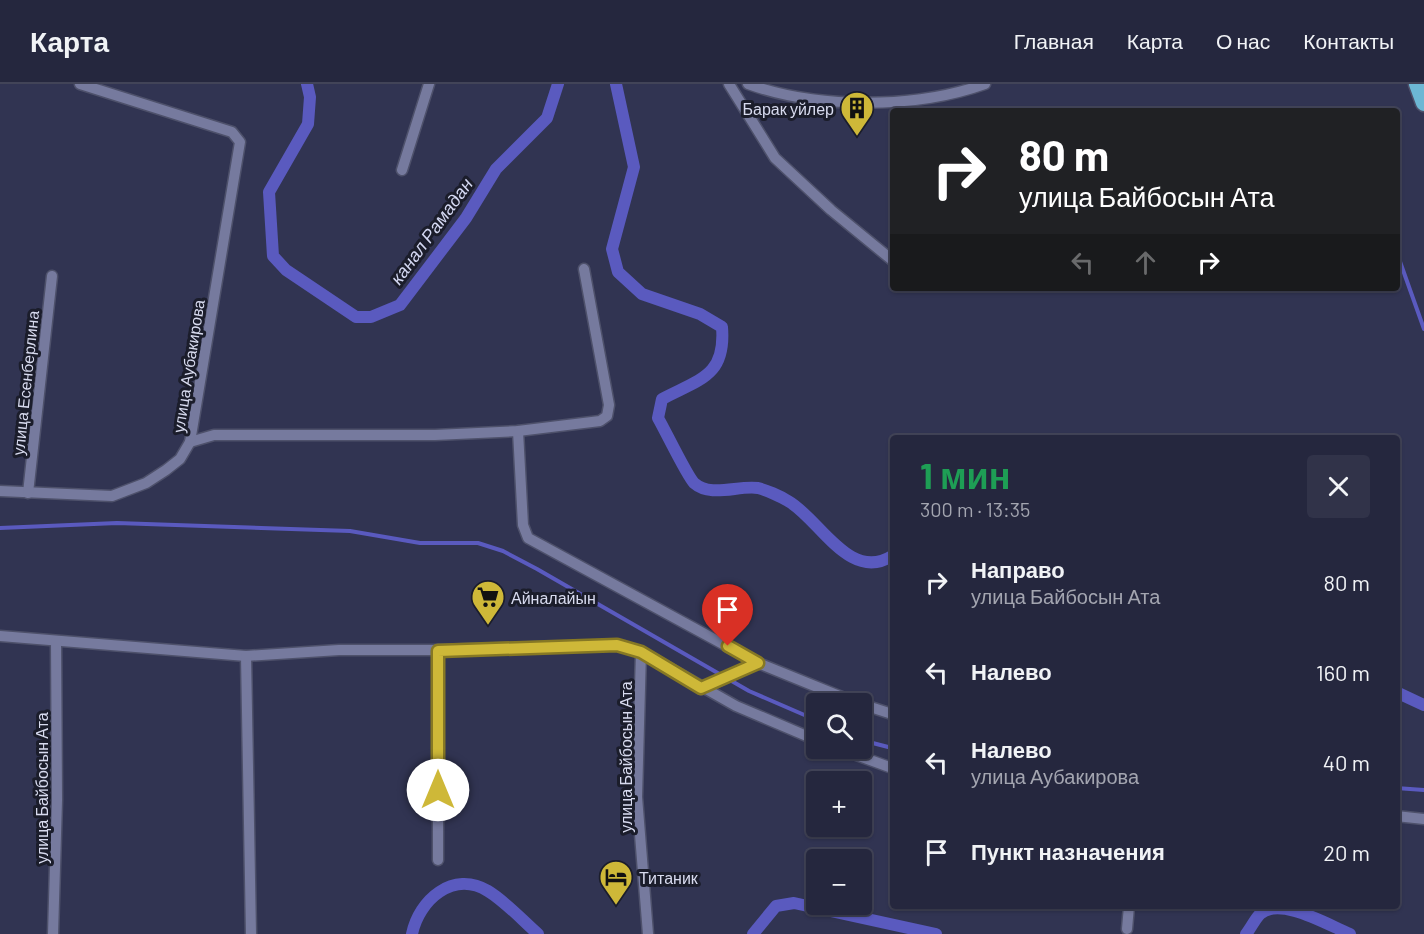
<!DOCTYPE html>
<html lang="ru">
<head>
<meta charset="utf-8">
<style>
	:root { --surface:#25273e; --page:#313349; --text:#f1f3f6; --muted:#a3a5b0; --line:#424458 }
	body { margin:0; font-family:Barlow,sans-serif; background:var(--page); color:var(--text); height:100vh; display:flex; flex-direction:column; font-size:22px; white-space:nowrap }
	* { box-sizing:border-box; margin:0 }
	p { font-size:20px; color:var(--muted) }
	.icon { flex:none; width:33px; height:33px; fill:none; stroke:currentColor; stroke-width:2; stroke-linecap:round; stroke-linejoin:round }
	.map { position:relative; flex:1; overflow:hidden }
	.details { position:absolute; left:890px; top:351px; width:510px; height:474px; display:flex; flex-direction:column; background:var(--surface); border-radius:6px; box-shadow:0 2px 4px #0004,0 0 0 2px var(--line) }
	.details>* { flex:none }
	.top-card { position:absolute; left:890px; top:24px; width:510px; height:183px; border-radius:6px; box-shadow:0 2px 4px #0004,0 0 0 2px var(--line); background:#202124; color:#fff; overflow:hidden }
	.tools { position:absolute; left:806px; top:609px; display:grid; gap:12px }
	.tools a { display:grid; place-items:center; width:66px; height:66px; border-radius:6px; background:var(--surface); box-shadow:0 2px 4px #0004,0 0 0 2px var(--line); font-size:30px }
	.pin { position:absolute; display:grid; place-items:center; width:51px; height:51px; color:#fff; margin:-62px -26px; border-radius:50% 50% 50% 0; rotate:-45deg; box-shadow:0 0 6px #0007 }
	.pin .icon { rotate:45deg }
	.me { position:absolute; width:66px; margin:-33px; rotate:0deg; stroke-linejoin:round; filter:drop-shadow(0 0 4px #0008) }
	.turn { display:flex; align-items:center; gap:21px; height:126px; padding:0 30px; font-size:27px }
	.turn .icon { width:78px; height:78px; stroke-width:2.5 }
	.turn b { display:block; font-size:42px; line-height:51px }
	.lanes { display:flex; align-items:center; height:57px; padding:0 30px; background:#0003; justify-content:center; gap:30px; direction:ltr }
	.lanes .off { opacity:.35 }
	.round { display:grid; place-items:center; flex:none; width:63px; height:63px; border-radius:6px; background:var(--page) }
	.headline { display:flex; align-items:center; justify-content:space-between; height:102px; padding:0 30px }
	h1 { font-size:36px; font-weight:700; line-height:45px; color:#1e9e55 }
	ul { padding:0; list-style:none }
	li { display:flex; align-items:center; gap:18px; height:90px; padding:0 30px }
	li div { flex:1 }
	li b { display:block; font-size:22px }
	li em { font-style:normal }
	header { display:flex; align-items:center; gap:36px; box-sizing:border-box; height:84px; padding:0 30px; background:var(--surface); border-bottom:2px solid var(--line) }
	header strong { font-size:28px }
	nav { display:flex; gap:33px; margin-inline-start:auto; font-size:21px }
	.map>svg:first-child { display:block }
	.lines { fill:none; stroke-linecap:round; stroke-linejoin:round }
	.stream { stroke:#5a5abf; stroke-width:4 }
	.canal { stroke:#5a5abf; stroke-width:12 }
	.minor-casing { stroke:#4e516b; stroke-width:13 }
	.trunk-casing { stroke:#4e516b; stroke-width:19 }
	.minor { stroke:#767a9e; stroke-width:10 }
	.trunk { stroke:#6cb7d4; stroke-width:16 }
	.route-casing { stroke:#867824; stroke-width:15 }
	.route { stroke:#ceb838; stroke-width:10 }
	.labels { text-anchor:middle; dominant-baseline:central; stroke-width:6; stroke-linejoin:round; paint-order:stroke }
	.poi-label { font-size:16px; fill:#d8dbef; stroke:#1b1d2b; text-anchor:start }
	.street-label { font-size:16px; fill:#d8dbef; stroke:#1b1d2b }
	.water-label { font-size:18px; font-style:italic; fill:#d4d8f2; stroke:#1b1d2b }
</style>
</head>
<body>
<header>
<strong>Карта</strong>
<nav><a>Главная</a><a>Карта</a><a>О нас</a><a>Контакты</a></nav>
</header>
<div class="map">
<svg width="1424" height="850" viewBox="0 0 1424 850">
	<rect width="100%" height="100%" fill="#313452"/>
	<g class="lines">
		<g class="stream">
			<path d="M 1398,172 L 1424,245"/>
			<path d="M 0,444 L 117,439 L 350,447 L 420,459 L 478,459 L 503,467 L 537,485 L 749,607 L 816,636"/>
			<path d="M 861,656 L 892,664"/>
			<path d="M 1396,704 L 1424,706"/>
		</g>
		<g class="canal">
			<path d="M 307,0 L 310,13 L 308,40 L 269,108 L 273,172 L 286,186 L 356,233 L 371,233 L 400,221 L 466,134 L 496,85 L 547,34 L 558,0"/>
			<path d="M 616,0 L 634,83 L 612,165 L 618,188 L 642,210 L 700,230 L 722,243 C 726,292 700,295 662,315 L 658,334 C 665,346 687,392 694,399 C 711,414 738,401 758,404 C 766,406 780,412 788,417 C 819,434 849,499 892,472"/>
			<path d="M 1396,608 L 1424,621"/>
			<path d="M 412,850 C 419,816 453,786 488,807 C 506,818 522,836 538,850"/>
			<path d="M 753,850 L 776,822 L 794,819 L 936,850"/>
			<path d="M 1246,850 C 1251,844 1255,835 1260,830 C 1280,812 1328,841 1350,850"/>
		</g>
		<g class="minor-casing">
			<g id="minor">
				<path d="M 729,0 L 775,74 L 831,126 L 892,176"/>
				<path d="M 748,0 C 817,25 915,25 985,0"/>
				<path d="M 402,86 L 429,0"/>
				<path d="M 518,347 L 523,441 L 528,454 L 758,579 L 859,620"/>
				<path d="M 190,358 L 214,351 L 435,351 L 518,347 L 600,337 L 607,332 L 609,321 L 584,185"/>
				<path d="M 0,407 L 112,412 L 146,399 L 166,386 L 180,375 L 190,358 L 240,58 L 232,48 L 80,0"/>
				<path d="M 28,409 L 52,192"/>
				<path d="M 0,552 L 246,572 L 339,566 L 438,566 L 617,561 L 641,568 L 736,622 L 816,656"/>
				<path d="M 641,568 L 637,713 L 648,850"/>
				<path d="M 246,572 L 251,850"/>
				<path d="M 701,605 L 758,579"/>
				<path d="M 861,620 L 892,630"/>
				<path d="M 837,664 L 892,684"/>
				<path d="M 1396,732 L 1424,735"/>
				<path d="M 438,776 L 438,566"/>
				<path d="M 1127,845 L 1129,822"/>
				<path d="M 53,850 L 57,716 L 56,557"/>
			</g>
		</g>
		<g class="trunk-casing">
			<path id="trunk" d="M 1417,0 L 1424,19"/>
		</g>
		<use href="#minor" class="minor"/>
		<use href="#trunk" class="trunk"/>
	</g>
	<g class="lines">
		<g class="route-casing">
			<path id="route" d="M 438,706 L 438,567 L 617,561 L 641,568 L 701,604 L 758,579 L 728,562"/>
		</g>
		<use href="#route" class="route"/>
	</g>
	<defs>
		<g id="building-pin" transform="scale(1.725)"><path d="M0 17L-7.5 6A9.5 9.5 0 1 1 7.5 6Z" fill="#ceb838" stroke="#1b1d2b"/><path d="M-4-6H4V6H1V3H-1V6H-4ZM-2.5-4.3h1.7v1.8h-1.7ZM.8-4.3h1.7v1.8H.8ZM-2.5-1h1.7V.8h-1.7ZM.8-1h1.7V.8H.8Z" fill="#111"/></g>
		<g id="supermarket-pin" transform="scale(1.725)"><path d="M0 17L-7.5 6A9.5 9.5 0 1 1 7.5 6Z" fill="#ceb838" stroke="#1b1d2b"/><path d="M-6-5.5h2.5l.6 2H6L4.5 2H-2.5L-4.4-4H-6ZM-1.5 3.2a1.3 1.3 0 1 0 .1 0ZM3 3.2a1.3 1.3 0 1 0 .1 0Z" fill="#111"/></g>
		<g id="hotel-pin" transform="scale(1.725)"><path d="M0 17L-7.5 6A9.5 9.5 0 1 1 7.5 6Z" fill="#ceb838" stroke="#1b1d2b"/><path d="M-6-4.5h1.5V1H6V5H4.5V3h-9V5H-6ZM-4 0a1.8 1.8 0 1 1 3.6 0ZM.5 0V-2.5h3Q6-2.5 6 0Z" fill="#111"/></g>
	</defs>
	<g fill-rule="evenodd">
		<use href="#building-pin" x="857" y="24"/>
		<use href="#supermarket-pin" x="488" y="513"/>
		<use href="#hotel-pin" x="616" y="793"/>
	</g>
	<g class="labels">
		<g class="poi-label">
			<text x="834" y="24" text-anchor="end">Барак уйлер</text>
			<text x="511" y="513">Айналайын</text>
			<text x="639" y="793">Титаник</text>
		</g>
		<g class="street-label">
			<text transform="translate(188 282) rotate(-81)">улица Аубакирова</text>
			<text transform="translate(25 299) rotate(-84)">улица Есенберлина</text>
			<text transform="translate(625 673) rotate(-90)">улица Байбосын Ата</text>
			<text transform="translate(41 704) rotate(-90)">улица Байбосын Ата</text>
		</g>
		<g class="water-label">
			<text transform="translate(431 147) rotate(-54)">канал Рамадан</text>
		</g>
	</g>
</svg>
<div class="tools">
<a><svg class="icon" aria-label="search" viewBox="0 0 24 24"><circle cx="10" cy="10" r="6"/><path d="M15 15l6 6"/></svg></a>
<a>+</a>
<a>−</a>
</div>
<div class="pin" style="left:728px;top:562px;background:#d93025"><svg class="icon" aria-label="arrive" viewBox="0 0 24 24"><path d="M6 21V4h12l-3 4 3 4H6"/></svg></div>
<svg class="me" style="left:438px;top:706px" viewBox="-20 -20 40 40"><circle r="19" fill="#fff"/><path d="M0-13L10 11 0 6-10 11z" fill="#ceb838"/></svg>
<div class="top-card">
<div class="turn"><svg class="icon" aria-label="right" viewBox="0 0 24 24"><path d="M7 20v-9h11M14 6l5 5-5 5"/></svg><div><b>80 m</b>улица Байбосын Ата</div></div>
<div class="lanes"><svg class="icon off" aria-label="left" viewBox="0 0 24 24"><path d="M17 20v-9H6M10 6l-5 5 5 5"/></svg><svg class="icon off" aria-label="ahead" viewBox="0 0 24 24"><path d="M12 20V5M6 11l6-6 6 6"/></svg><svg class="icon" aria-label="right" viewBox="0 0 24 24"><path d="M7 20v-9h11M14 6l5 5-5 5"/></svg></div>
</div>
<section class="details">
<div class="headline"><div><h1>1 мин</h1><p>300 m · 13:35</p></div><a class="round"><svg class="icon" aria-label="close" viewBox="0 0 24 24"><path d="M6 6l12 12M18 6L6 18"/></svg></a></div>
<ul>
<li><svg class="icon" aria-label="right" viewBox="0 0 24 24"><path d="M7 20v-9h11M14 6l5 5-5 5"/></svg><div><b>Направо</b><p>улица Байбосын Ата</p></div><em>80 m</em></li>
<li><svg class="icon" aria-label="left" viewBox="0 0 24 24"><path d="M17 20v-9H6M10 6l-5 5 5 5"/></svg><div><b>Налево</b></div><em>160 m</em></li>
<li><svg class="icon" aria-label="left" viewBox="0 0 24 24"><path d="M17 20v-9H6M10 6l-5 5 5 5"/></svg><div><b>Налево</b><p>улица Аубакирова</p></div><em>40 m</em></li>
<li><svg class="icon" aria-label="arrive" viewBox="0 0 24 24"><path d="M6 21V4h12l-3 4 3 4H6"/></svg><div><b>Пункт назначения</b></div><em>20 m</em></li>
</ul>
</section>
</div>
</body>
</html>
